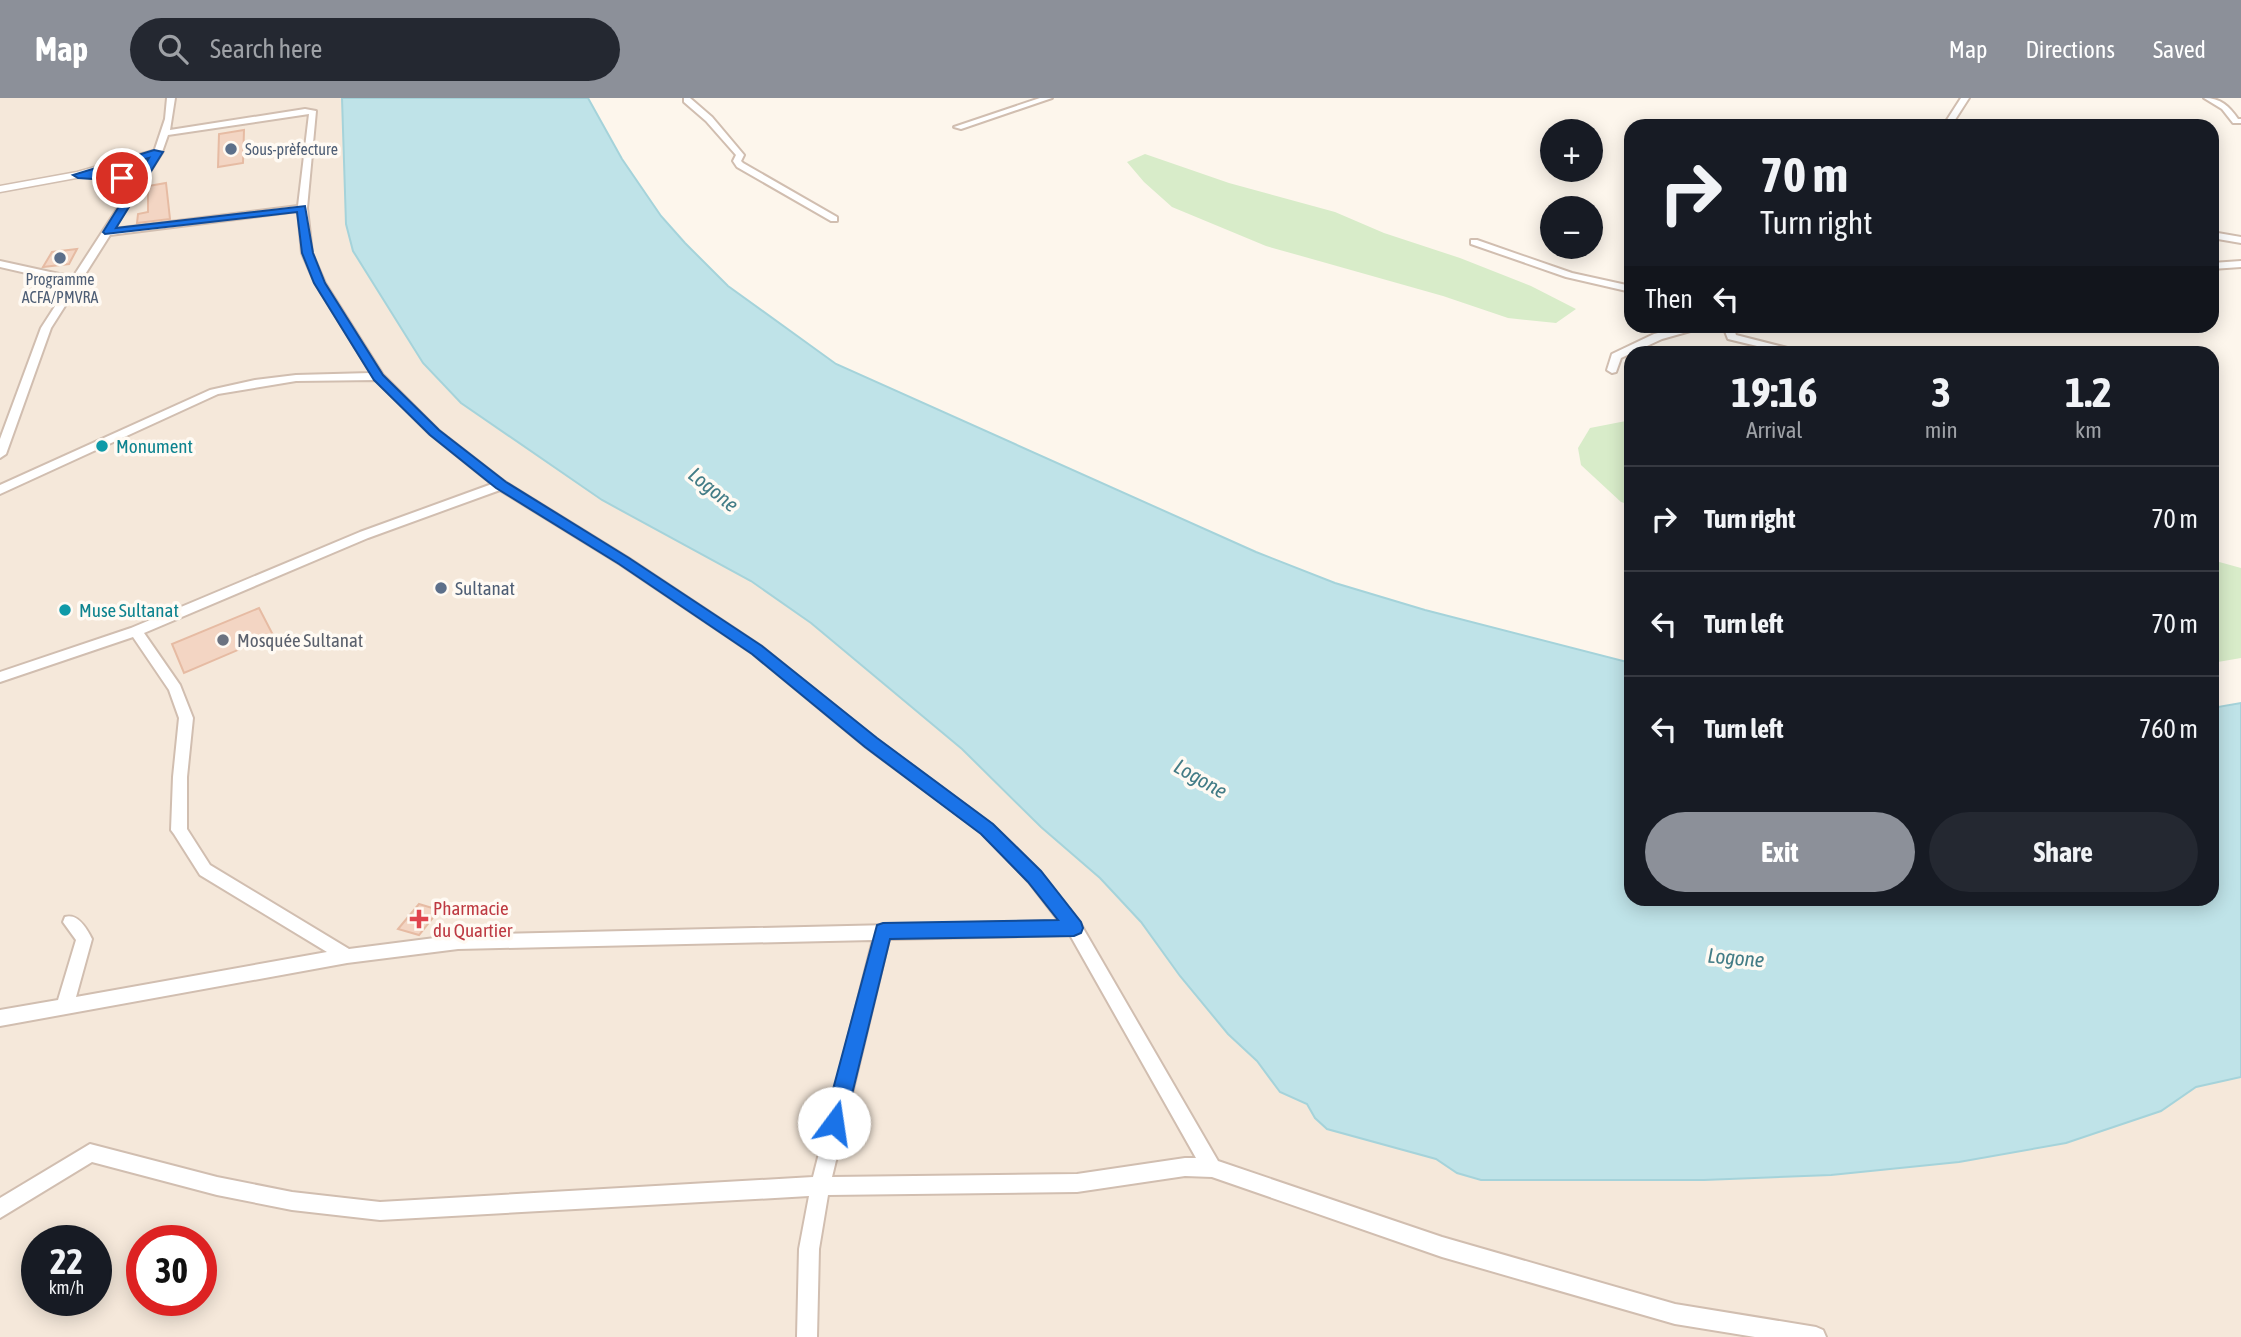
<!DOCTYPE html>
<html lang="en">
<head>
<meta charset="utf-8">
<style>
	:root { --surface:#171b24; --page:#242831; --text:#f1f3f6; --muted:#9ea1a6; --line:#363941; --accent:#8c9099 }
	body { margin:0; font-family:"Asap Condensed",sans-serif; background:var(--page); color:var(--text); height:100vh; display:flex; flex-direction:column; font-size:26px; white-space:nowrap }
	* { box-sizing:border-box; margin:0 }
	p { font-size:23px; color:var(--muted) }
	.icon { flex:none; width:38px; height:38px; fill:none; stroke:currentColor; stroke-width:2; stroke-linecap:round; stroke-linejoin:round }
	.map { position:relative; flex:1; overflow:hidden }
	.sheet { position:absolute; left:1624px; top:248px; width:595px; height:560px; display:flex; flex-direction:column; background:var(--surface); border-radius:21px; box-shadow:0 4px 18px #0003 }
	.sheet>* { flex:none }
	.banner { position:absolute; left:1624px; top:21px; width:595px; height:214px; border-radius:21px; box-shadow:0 4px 18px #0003; background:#171b24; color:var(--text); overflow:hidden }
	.buttons { position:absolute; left:1540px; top:21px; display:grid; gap:14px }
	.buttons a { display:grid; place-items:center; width:63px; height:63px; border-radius:50%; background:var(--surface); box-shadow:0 4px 18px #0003; font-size:35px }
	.speed { position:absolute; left:21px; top:1127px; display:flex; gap:14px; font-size:35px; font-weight:700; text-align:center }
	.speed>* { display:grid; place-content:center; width:91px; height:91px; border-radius:50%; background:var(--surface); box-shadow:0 4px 18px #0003; line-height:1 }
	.speed small { font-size:18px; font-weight:400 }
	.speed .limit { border:10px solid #d22; background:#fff; color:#111 }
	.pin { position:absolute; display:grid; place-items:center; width:60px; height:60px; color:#fff; margin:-30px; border:4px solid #fff; border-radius:50%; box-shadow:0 2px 7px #0007 }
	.me { position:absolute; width:77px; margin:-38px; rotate:14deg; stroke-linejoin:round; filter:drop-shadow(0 0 5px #0008) }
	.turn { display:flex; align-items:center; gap:24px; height:147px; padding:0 21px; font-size:32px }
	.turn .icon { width:91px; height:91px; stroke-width:2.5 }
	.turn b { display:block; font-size:49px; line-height:60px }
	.then { display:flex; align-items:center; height:66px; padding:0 21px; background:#0003; gap:14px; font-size:26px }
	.eta { display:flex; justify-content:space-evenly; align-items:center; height:119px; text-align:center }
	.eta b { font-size:42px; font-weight:700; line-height:49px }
	.action { display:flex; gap:14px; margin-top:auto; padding:14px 21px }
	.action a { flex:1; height:80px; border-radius:42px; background:var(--accent); color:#fff; font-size:28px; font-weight:700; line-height:80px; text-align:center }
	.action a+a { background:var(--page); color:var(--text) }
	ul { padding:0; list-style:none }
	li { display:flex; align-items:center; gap:21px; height:105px; padding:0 21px; border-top:2px solid var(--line) }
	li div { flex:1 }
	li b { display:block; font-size:26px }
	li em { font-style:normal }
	header { display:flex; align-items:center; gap:42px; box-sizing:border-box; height:98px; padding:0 35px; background:var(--accent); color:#fff }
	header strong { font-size:33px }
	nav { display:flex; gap:38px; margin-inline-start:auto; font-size:24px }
	.search { width:490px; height:63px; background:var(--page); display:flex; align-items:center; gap:18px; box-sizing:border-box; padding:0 24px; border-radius:38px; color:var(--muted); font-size:26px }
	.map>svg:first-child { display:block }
	.residential { fill:#f5e8da; fill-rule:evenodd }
	.green { fill:#d8ecc9 }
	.water { fill:#bfe3e8; stroke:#a5d3da; stroke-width:2 }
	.building { fill:#f3d5c3; stroke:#e6bba3; stroke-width:2 }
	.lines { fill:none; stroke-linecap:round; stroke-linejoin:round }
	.minor-casing { stroke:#d1beb0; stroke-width:4 }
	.tertiary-casing { stroke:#d1beb0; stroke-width:3 }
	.minor { fill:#fff; fill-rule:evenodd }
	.tertiary { fill:#fff; fill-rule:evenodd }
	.route { fill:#1a73e8; stroke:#114b97; stroke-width:2 }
	.service-dot { fill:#5c6f8a; stroke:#fffaf3; stroke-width:2.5 }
	.culture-dot { fill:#0f9aa8; stroke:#fffaf3; stroke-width:2.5 }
	.worship-dot { fill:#6b7280; stroke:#fffaf3; stroke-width:2.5 }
	.health-dot { fill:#e0444e; stroke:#fffaf3; stroke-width:2.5 }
	.labels { text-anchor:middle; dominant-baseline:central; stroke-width:7; stroke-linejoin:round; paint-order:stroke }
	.far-service-label { font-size:16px; fill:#4e5e75; stroke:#fffaf3; text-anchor:start }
	.culture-label { font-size:19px; fill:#0d838f; stroke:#fffaf3; text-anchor:start }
	.service-label { font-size:19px; fill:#4e5e75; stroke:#fffaf3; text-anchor:start }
	.worship-label { font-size:19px; fill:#5b616d; stroke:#fffaf3; text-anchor:start }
	.health-label { font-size:19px; fill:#be3a42; stroke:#fffaf3; text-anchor:start }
	.water-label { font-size:21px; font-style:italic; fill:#437c86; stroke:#fffaf3 }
</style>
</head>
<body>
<header>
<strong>Map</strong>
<div class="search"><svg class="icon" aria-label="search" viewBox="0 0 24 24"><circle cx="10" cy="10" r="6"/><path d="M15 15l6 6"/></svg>Search here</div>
<nav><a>Map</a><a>Directions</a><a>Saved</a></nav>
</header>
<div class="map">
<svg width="2241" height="1239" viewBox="0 0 2241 1239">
	<rect width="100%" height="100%" fill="#fdf6ec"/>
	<path class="residential" d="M 0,0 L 342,0 L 346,126 L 373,184 L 423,265 L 441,285 L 461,305 L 602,402 L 751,483 L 811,525 L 962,651 L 1041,729 L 1100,780 L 1141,824 L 1180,878 L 1228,936 L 1257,963 L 1280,994 L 1307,1006 L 1315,1020 L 1327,1031 L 1436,1061 L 1457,1075 L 1704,1082 L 1831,1077 L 1959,1064 L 2161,1013 L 2196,989 L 2241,979 L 2241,1239 L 0,1239 ZM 37,1143 L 96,1143 L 96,1202 L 37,1202 ZM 142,1143 L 201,1143 L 201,1202 L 142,1202 Z"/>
	<g class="green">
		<path d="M 1145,56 L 1229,85 L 1335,114 L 1384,135 L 1460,160 L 1531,188 L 1576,211 L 1556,225 L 1508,220 L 1443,198 L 1266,148 L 1172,109 L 1144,84 L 1127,64 Z"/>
		<path d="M 1631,322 L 1631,407 L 1621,404 L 1581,367 L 1578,350 L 1590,330 Z"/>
		<path d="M 2212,462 L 2241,470 L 2241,560 L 2212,565 Z"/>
	</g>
	<path class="water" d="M 342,0 L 588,0 L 622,61 L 661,118 L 685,145 L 728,188 L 836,266 L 1256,454 L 1335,485 L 1425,512 L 1631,565 L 1631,802 L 2212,802 L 2212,610 L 2241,605 L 2241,979 L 2196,989 L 2161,1013 L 2066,1045 L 1959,1064 L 1831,1077 L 1704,1082 L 1481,1082 L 1457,1075 L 1436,1061 L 1327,1031 L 1315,1020 L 1307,1006 L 1280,994 L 1257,963 L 1228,936 L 1180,878 L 1141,824 L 1100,780 L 1041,729 L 962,651 L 811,525 L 751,483 L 602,402 L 461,305 L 423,265 L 353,153 L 346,126 Z"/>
	<g class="building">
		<path d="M 244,32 L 243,65 L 218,69 L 219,36 Z"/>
		<path d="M 166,85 L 170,121 L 137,125 L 138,116 L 148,114 L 148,88 Z"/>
		<path d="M 77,151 L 69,166 L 43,169 L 52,154 Z"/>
		<path d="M 259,510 L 273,537 L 184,575 L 172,546 Z"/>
		<path d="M 419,806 L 439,812 L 419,837 L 398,831 Z"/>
	</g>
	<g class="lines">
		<g class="minor-casing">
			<g id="minor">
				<path d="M 167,0 L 175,0 L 170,32 L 305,11 L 316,13 L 307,110 L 312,155 L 325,185 L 383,277 L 438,332 L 505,384 L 628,460 L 762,549 L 876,641 L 992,727 L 1039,774 L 1080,825 L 1218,1063 L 1442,1139 L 1675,1206 L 1816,1229 L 1823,1232 L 1826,1239 L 1755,1239 L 1675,1226 L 1442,1159 L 1212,1079 L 1185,1078 L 1077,1094 L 828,1097 L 819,1151 L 817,1239 L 797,1239 L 799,1151 L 809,1098 L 380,1122 L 292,1112 L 217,1097 L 92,1064 L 0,1120 L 0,1100 L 90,1046 L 217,1079 L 292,1094 L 380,1104 L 813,1079 L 873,842 L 458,851 L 347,865 L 0,928 L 0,912 L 58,902 L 76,842 L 63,824 L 65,819 C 78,815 87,831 92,841 L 76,899 L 327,854 L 200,777 L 174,736 L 171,732 L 173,679 L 179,620 L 169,592 L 133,539 L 0,584 L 0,574 L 131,530 L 360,434 L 492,386 L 430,336 L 376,282 L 296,283 L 218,296 L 0,396 L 0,387 L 210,292 L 255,282 L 296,277 L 371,275 L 315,185 L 302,155 L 298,113 L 110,137 L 51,230 L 6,356 L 0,360 L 0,341 L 41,230 L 70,185 L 0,169 L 0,163 L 73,179 L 134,85 L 138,82 L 142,85 L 114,131 L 298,108 L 309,16 L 168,37 L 162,54 L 158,57 L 154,54 L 165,21 ZM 500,392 L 620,466 L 752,555 L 866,649 L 982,735 L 1029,784 L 1059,823 L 458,837 L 349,851 L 210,767 L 187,731 L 187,679 L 193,620 L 180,587 L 144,535 L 368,440 ZM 1070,837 L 1196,1060 L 1185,1060 L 1077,1076 L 832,1079 L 889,841 Z"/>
				<path d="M 684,0 L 690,0 L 712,19 L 744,57 L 741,63 L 743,65 L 837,119 L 837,123 L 831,123 L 737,69 L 733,63 L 736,57 L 706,23 L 684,4 Z"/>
				<path d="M 1040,0 L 1052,0 L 961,31 L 954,29 Z"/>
				<path d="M 1961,0 L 1969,0 L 1951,28 L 1943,28 Z"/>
				<path d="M 2204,0 C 2221,0 2229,8 2238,21 L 2241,21 L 2241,25 L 2233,25 L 2222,11 Z"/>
				<path d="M 2212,134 L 2241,139 L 2241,145 L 2212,140 Z"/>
				<path d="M 1471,142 L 1477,142 L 1572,175 L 1631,188 L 1631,194 L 1566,179 L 1471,146 Z"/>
				<path d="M 2241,163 L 2241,169 L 2212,171 L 2212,165 Z"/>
				<path d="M 1686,228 L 1708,228 L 1662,241 L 1621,260 L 1616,274 L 1612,275 L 1607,272 L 1612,256 L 1654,236 Z"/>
				<path d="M 1723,228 L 1733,228 L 1736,237 L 1811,256 L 1790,256 L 1728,241 Z"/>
			</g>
		</g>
		<g class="tertiary-casing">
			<path id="tertiary" d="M 158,51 L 163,54 L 142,87 L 87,78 L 0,94 L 0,88 L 77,74 ZM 149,60 L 135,81 L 100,74 Z"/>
		</g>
		<use href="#minor" class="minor"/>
		<use href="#tertiary" class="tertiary"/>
	</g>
	<path class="route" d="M 154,52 L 163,54 L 116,130 L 305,108 L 313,155 L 325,185 L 383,277 L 439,332 L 506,384 L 629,460 L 762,548 L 877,640 L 993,726 L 1041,773 L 1081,824 L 1083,830 L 1081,835 L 1074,838 L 890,841 L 845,1025 L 842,1032 L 834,1035 L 827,1032 L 824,1025 L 877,827 L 883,825 L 1058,822 L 1028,784 L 981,736 L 865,649 L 752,556 L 619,466 L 496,390 L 430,337 L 374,282 L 314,185 L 302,155 L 297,114 L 105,136 L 103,134 L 149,60 L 96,75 L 126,78 L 126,82 L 122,83 L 78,80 L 73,77 Z"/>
	<g class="service-dot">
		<circle cx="231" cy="51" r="7"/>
		<circle cx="60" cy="160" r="7"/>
		<circle cx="441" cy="490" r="7"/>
	</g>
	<g class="culture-dot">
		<circle cx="102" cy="348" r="7"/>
		<circle cx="65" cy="512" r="7"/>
	</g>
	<circle class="worship-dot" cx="223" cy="542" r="7"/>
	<path class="health-dot" d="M415.5 810.5h7v7h7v7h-7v7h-7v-7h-7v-7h7z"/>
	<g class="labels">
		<g class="far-service-label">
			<text x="245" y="51">Sous-prèfecture</text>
			<text x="60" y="181" text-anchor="middle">Programme<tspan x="60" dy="18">ACFA/PMVRA</tspan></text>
		</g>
		<g class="culture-label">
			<text x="116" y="348">Monument</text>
			<text x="79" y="512">Muse Sultanat</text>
		</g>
		<g class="service-label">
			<text x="455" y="490">Sultanat</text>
		</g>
		<g class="worship-label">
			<text x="237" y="542">Mosquée Sultanat</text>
		</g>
		<g class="health-label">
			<text x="433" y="810">Pharmacie<tspan x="433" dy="22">du Quartier</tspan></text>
		</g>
		<g class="water-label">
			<text transform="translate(714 391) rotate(39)">Logone</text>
			<text transform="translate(1201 680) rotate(30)">Logone</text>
			<text transform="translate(1736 859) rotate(5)">Logone</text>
		</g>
	</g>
</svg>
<div class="buttons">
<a>+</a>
<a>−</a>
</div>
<div class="speed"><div>22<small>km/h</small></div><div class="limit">30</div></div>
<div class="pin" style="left:122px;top:80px;background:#d93025"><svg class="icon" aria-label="arrive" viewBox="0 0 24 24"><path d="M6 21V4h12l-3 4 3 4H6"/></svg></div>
<svg class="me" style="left:834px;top:1025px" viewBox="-20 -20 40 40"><circle r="19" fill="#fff"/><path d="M0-13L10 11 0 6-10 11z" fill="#1a73e8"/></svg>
<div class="banner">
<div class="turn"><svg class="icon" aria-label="right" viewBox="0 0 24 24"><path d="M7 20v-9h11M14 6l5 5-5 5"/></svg><div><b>70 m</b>Turn right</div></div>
<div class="then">Then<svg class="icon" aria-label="left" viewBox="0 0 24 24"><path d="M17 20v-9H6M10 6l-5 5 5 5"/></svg></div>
</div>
<section class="sheet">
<div class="eta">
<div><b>19:16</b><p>Arrival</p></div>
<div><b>3</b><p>min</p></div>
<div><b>1.2</b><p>km</p></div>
</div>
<ul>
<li><svg class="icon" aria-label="right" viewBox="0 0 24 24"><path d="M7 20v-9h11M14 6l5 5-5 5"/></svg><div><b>Turn right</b></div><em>70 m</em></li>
<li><svg class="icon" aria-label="left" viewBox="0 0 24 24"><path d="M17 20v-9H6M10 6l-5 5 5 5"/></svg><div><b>Turn left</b></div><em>70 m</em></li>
<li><svg class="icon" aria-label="left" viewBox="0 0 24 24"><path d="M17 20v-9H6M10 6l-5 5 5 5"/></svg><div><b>Turn left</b></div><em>760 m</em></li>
</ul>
<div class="action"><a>Exit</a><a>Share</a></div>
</section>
</div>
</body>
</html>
